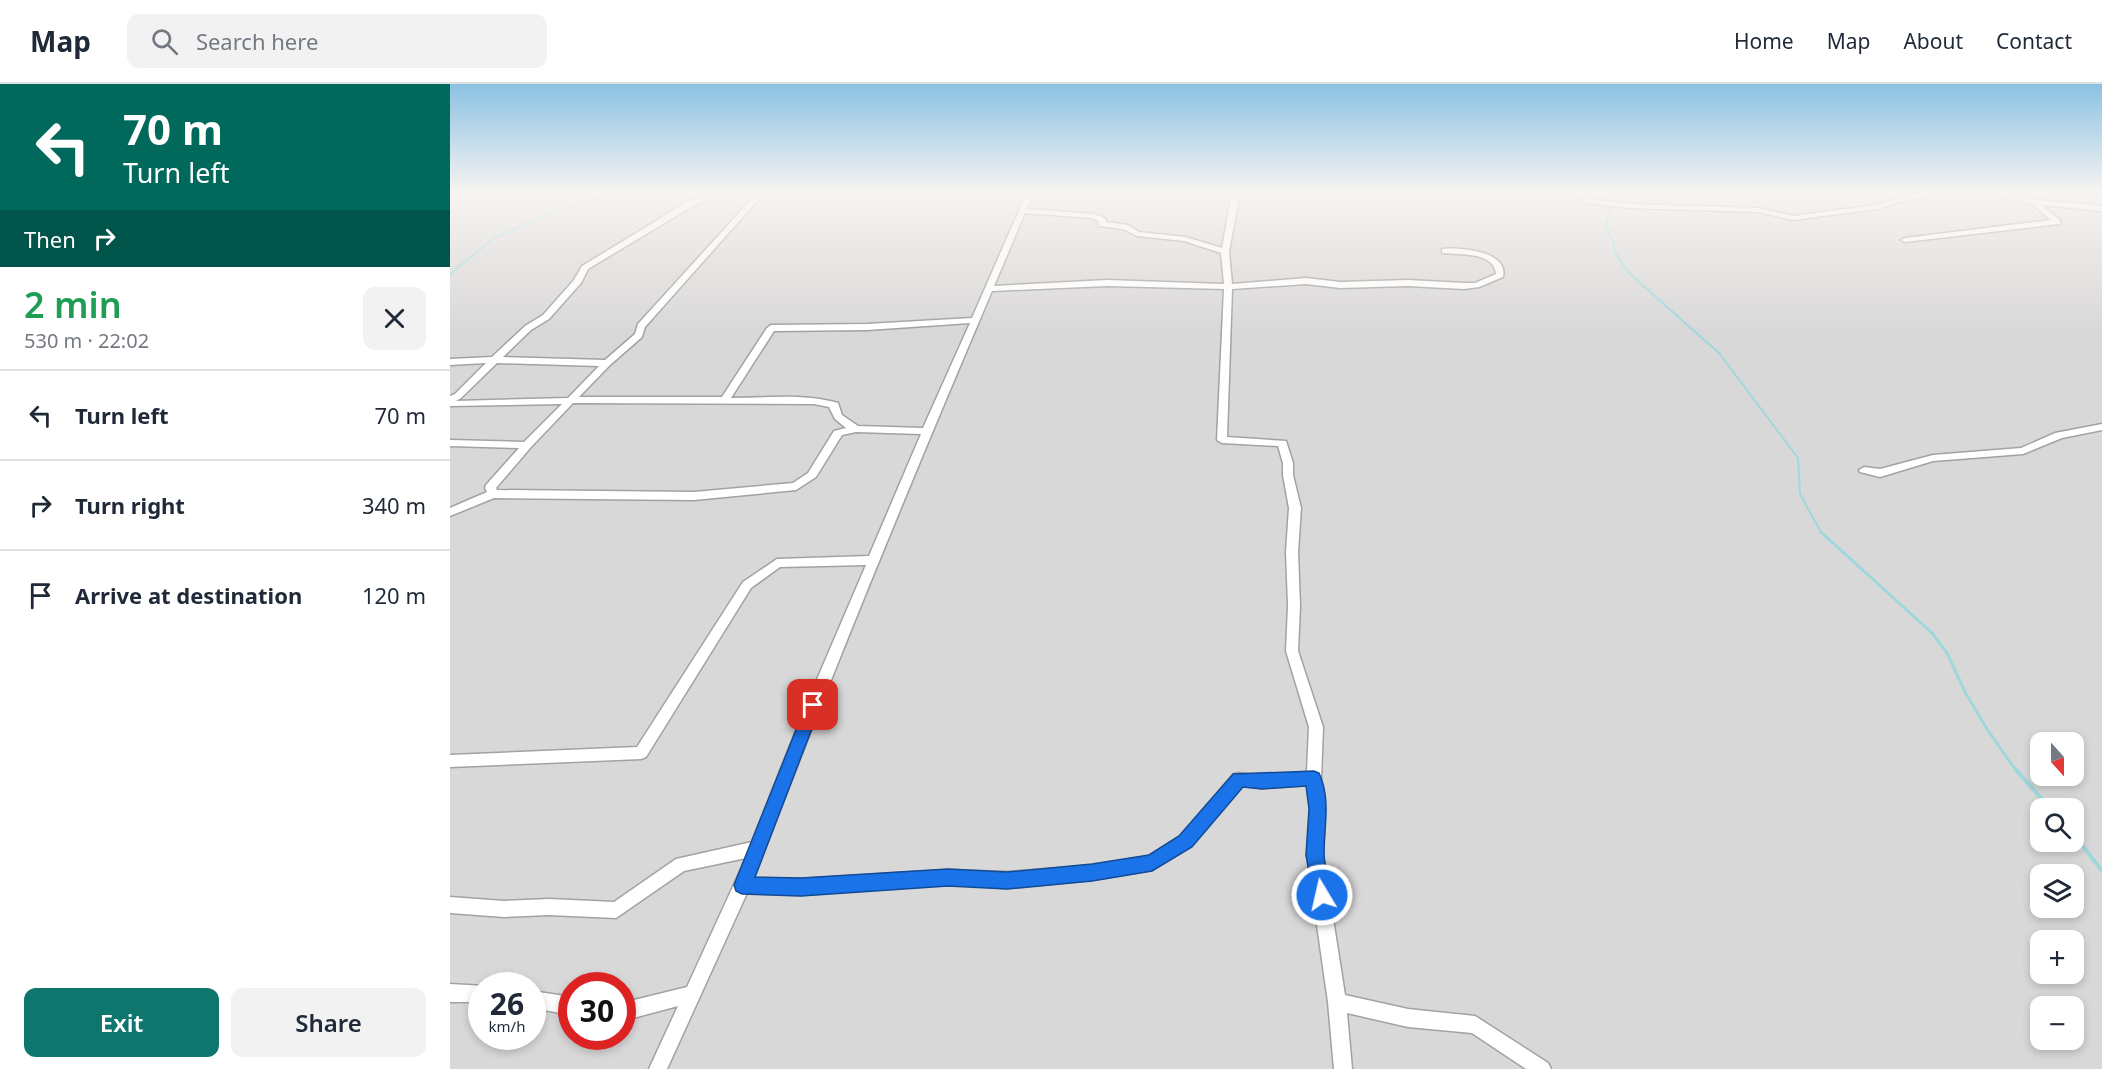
<!DOCTYPE html>
<html lang="en">
<head>
<meta charset="utf-8">
<style>
	:root { --surface:#fff; --page:#f2f2f3; --text:#1f2937; --muted:#747a83; --line:#e0e1e3; --accent:#0f766e }
	body { margin:0; font-family:"Noto Sans",sans-serif; background:var(--page); color:var(--text); height:100vh; display:flex; flex-direction:column; font-size:22px; white-space:nowrap }
	* { box-sizing:border-box; margin:0 }
	p { font-size:20px; color:var(--muted) }
	.icon { flex:none; width:33px; height:33px; fill:none; stroke:currentColor; stroke-width:2; stroke-linecap:round; stroke-linejoin:round }
	.map { position:relative; flex:1; overflow:hidden }
	.sheet { display:flex; flex-direction:column; background:var(--surface); width:450px }
	.sheet>* { flex:none }
	.guide { background:#00695c; color:#fff; overflow:hidden }
	.needle { width:39px; rotate:159deg }
	.buttons { position:absolute; left:1580px; top:648px; display:grid; gap:12px }
	.buttons a { display:grid; place-items:center; width:54px; height:54px; border-radius:12px; background:var(--surface); box-shadow:0 3px 9px #0003; font-size:30px }
	.speed { position:absolute; left:18px; top:888px; display:flex; gap:12px; font-size:30px; font-weight:700; text-align:center }
	.speed>* { display:grid; place-content:center; width:78px; height:78px; border-radius:50%; background:var(--surface); box-shadow:0 3px 9px #0003; line-height:1 }
	.speed small { font-size:15px; font-weight:400 }
	.speed .limit { border:9px solid #d22; background:#fff; color:#111 }
	.pin { position:absolute; display:grid; place-items:center; width:51px; height:51px; color:#fff; margin:-26px; border-radius:12px; box-shadow:0 3px 9px #0006 }
	.me { position:absolute; width:66px; margin:-33px; rotate:351deg; stroke-linejoin:round; filter:drop-shadow(0 0 4px #0008) }
	.turn { display:flex; align-items:center; gap:21px; height:126px; padding:0 24px; font-size:27px }
	.turn .icon { width:78px; height:78px; stroke-width:2.5 }
	.turn b { display:block; font-size:42px; line-height:51px }
	.then { display:flex; align-items:center; height:57px; padding:0 24px; background:#0003; gap:12px; font-size:22px }
	.round { display:grid; place-items:center; flex:none; width:63px; height:63px; border-radius:12px; background:var(--page) }
	.headline { display:flex; align-items:center; justify-content:space-between; height:102px; padding:0 24px }
	h1 { font-size:36px; font-weight:600; line-height:45px; color:#1e9e55 }
	.action { display:flex; gap:12px; margin-top:auto; padding:12px 24px }
	.action a { flex:1; height:69px; border-radius:12px; background:var(--accent); color:#fff; font-size:24px; font-weight:600; line-height:69px; text-align:center }
	.action a+a { background:var(--page); color:var(--text) }
	ul { padding:0; list-style:none }
	li { display:flex; align-items:center; gap:18px; height:90px; padding:0 24px; border-top:2px solid var(--line) }
	li div { flex:1 }
	li b { display:block; font-size:22px }
	li em { font-style:normal }
	header { display:flex; align-items:center; gap:36px; box-sizing:border-box; height:84px; padding:0 30px; background:var(--surface); border-bottom:2px solid var(--line) }
	header strong { font-size:28px }
	nav { display:flex; gap:33px; margin-inline-start:auto; font-size:21px }
	.search { width:420px; height:54px; background:var(--page); display:flex; align-items:center; gap:15px; box-sizing:border-box; padding:0 21px; border-radius:12px; color:var(--muted); font-size:22px }
	main { display:flex; flex:1; min-height:0 }
	.map>svg:first-child { display:block }
	.residential { fill:#d9d8d8; fill-rule:evenodd }
	.lines { fill:none; stroke-linecap:round; stroke-linejoin:round }
	.stream-far2 { stroke:#9fd8dc; stroke-width:2 }
	.stream-far1 { stroke:#9fd8dc; stroke-width:3 }
	.stream { stroke:#9fd8dc; stroke-width:4 }
	.minor-casing { stroke:#a2a2a2; stroke-width:3 }
	.minor { fill:#fff; fill-rule:evenodd }
	.route { fill:#1a73e8; stroke:#114b97; stroke-width:1.5 }
</style>
</head>
<body>
<header>
<strong>Map</strong>
<div class="search"><svg class="icon" aria-label="search" viewBox="0 0 24 24"><circle cx="10" cy="10" r="6"/><path d="M15 15l6 6"/></svg>Search here</div>
<nav><a>Home</a><a>Map</a><a>About</a><a>Contact</a></nav>
</header>
<main>
<section class="sheet">
<div class="guide">
<div class="turn"><svg class="icon" aria-label="left" viewBox="0 0 24 24"><path d="M17 20v-9H6M10 6l-5 5 5 5"/></svg><div><b>70 m</b>Turn left</div></div>
<div class="then">Then<svg class="icon" aria-label="right" viewBox="0 0 24 24"><path d="M7 20v-9h11M14 6l5 5-5 5"/></svg></div>
</div>
<div class="headline"><div><h1>2 min</h1><p>530 m · 22:02</p></div><a class="round"><svg class="icon" aria-label="close" viewBox="0 0 24 24"><path d="M6 6l12 12M18 6L6 18"/></svg></a></div>
<ul>
<li><svg class="icon" aria-label="left" viewBox="0 0 24 24"><path d="M17 20v-9H6M10 6l-5 5 5 5"/></svg><div><b>Turn left</b></div><em>70 m</em></li>
<li><svg class="icon" aria-label="right" viewBox="0 0 24 24"><path d="M7 20v-9h11M14 6l5 5-5 5"/></svg><div><b>Turn right</b></div><em>340 m</em></li>
<li><svg class="icon" aria-label="arrive" viewBox="0 0 24 24"><path d="M6 21V4h12l-3 4 3 4H6"/></svg><div><b>Arrive at destination</b></div><em>120 m</em></li>
</ul>
<div class="action"><a>Exit</a><a>Share</a></div>
</section>
<div class="map">
<svg width="1652" height="985" viewBox="0 0 1652 985">
	<rect width="100%" height="100%" fill="#ede6e0"/>
	<path class="residential" d="M 0,108 L 1652,108 L 1652,985 L 0,985 ZM 1590,658 L 1623,658 L 1623,692 L 1590,692 ZM 1590,724 L 1623,724 L 1623,758 L 1590,758 ZM 1590,790 L 1623,790 L 1623,824 L 1590,824 ZM 1590,856 L 1623,856 L 1623,890 L 1590,890 ZM 32,902 L 82,902 L 82,952 L 32,952 ZM 122,902 L 172,902 L 172,952 L 122,952 ZM 1590,922 L 1623,922 L 1623,956 L 1590,956 Z"/>
	<g class="lines">
		<g class="stream-far2">
			<path d="M 1164,108 L 1156,143 L 1164,159 L 1164,167 L 1179,189 L 1269,269 L 1348,374 L 1350,410 L 1372,450"/>
			<path d="M 0,190 L 44,154 L 87,135 L 163,108"/>
		</g>
		<path class="stream-far1" d="M 1372,449 L 1482,549 L 1497,569 L 1515,608 L 1537,645 L 1567,688"/>
		<g class="stream">
			<path d="M 1566,686 L 1600,724"/>
			<path d="M 1623,749 L 1652,787"/>
		</g>
		<g class="minor-casing">
			<g id="minor">
				<path d="M 260,108 L 270,108 L 243,122 L 138,185 L 131,199 L 99,235 L 81,246 L 53,273 L 155,276 L 185,250 L 188,240 L 308,108 L 315,108 L 195,243 L 192,253 L 160,281 L 129,313 L 272,313 L 317,244 L 321,241 L 417,240 L 522,234 L 577,108 L 585,108 L 577,125 L 644,130 L 655,134 L 656,138 L 678,141 L 689,148 L 735,153 L 772,164 L 782,108 L 790,108 L 779,168 L 782,200 L 856,194 L 890,198 L 958,196 L 1014,199 L 1025,199 L 1046,190 C 1044,167 1008,171 992,169 L 992,165 C 1010,163 1059,167 1053,193 L 1029,203 L 1014,205 L 958,202 L 890,204 L 856,200 L 782,205 L 777,353 L 836,357 L 843,379 L 843,391 L 851,424 L 848,468 L 850,522 L 848,567 L 873,643 L 871,694 L 875,725 L 873,771 L 895,911 L 958,925 L 1025,932 L 1098,979 L 1101,985 L 1076,985 L 1022,949 L 958,943 L 897,929 L 902,985 L 884,985 L 878,918 L 857,771 L 861,725 L 858,701 L 812,704 L 792,702 L 741,762 L 702,786 L 642,796 L 557,804 L 498,800 L 351,811 L 297,809 L 217,985 L 199,985 L 228,922 L 172,937 L 172,919 L 237,903 L 296,774 L 234,787 L 166,834 L 99,831 L 54,833 L 0,829 L 0,813 L 54,817 L 99,815 L 164,818 L 226,775 L 302,758 L 356,621 L 416,481 L 330,483 L 301,504 L 196,673 L 191,675 L 0,683 L 0,671 L 187,663 L 293,498 L 327,475 L 419,472 L 471,350 L 406,348 L 392,351 L 366,393 L 346,406 L 244,416 L 44,414 L 0,432 L 0,424 L 37,408 L 35,404 L 36,401 L 69,364 L 0,362 L 0,356 L 74,358 L 112,320 L 0,322 L 0,312 L 5,310 L 36,279 L 0,281 L 0,275 L 42,273 L 75,242 L 93,231 L 124,196 L 132,182 L 237,118 ZM 575,129 L 642,134 L 648,137 L 649,142 L 673,145 L 687,152 L 734,157 L 771,169 L 774,200 L 657,196 L 544,202 ZM 657,202 L 774,205 L 767,356 L 772,359 L 828,362 L 833,379 L 833,391 L 839,424 L 836,468 L 838,522 L 836,567 L 859,643 L 857,688 L 812,692 L 789,689 L 784,690 L 731,752 L 699,772 L 642,782 L 557,788 L 498,786 L 351,795 L 304,794 C 379,596 459,402 542,207 ZM 520,239 L 473,344 L 408,342 L 392,331 L 388,319 C 353,309 317,314 281,314 L 324,247 L 417,246 ZM 47,279 L 149,282 L 118,314 L 6,317 L 11,314 ZM 123,319 L 364,320 L 379,323 L 385,335 L 396,344 L 384,347 L 358,389 L 343,399 L 244,408 L 47,406 L 46,404 L 81,363 Z"/>
				<path d="M 1117,108 L 1130,108 L 1143,115 L 1179,120 L 1308,124 L 1343,132 L 1426,121 L 1448,114 L 1480,108 L 1498,108 L 1449,118 L 1427,125 L 1343,136 L 1308,128 L 1179,124 L 1138,119 L 1129,113 Z"/>
				<path d="M 1533,108 L 1549,108 L 1587,116 L 1644,121 L 1652,123 L 1652,127 L 1591,121 L 1610,136 L 1610,140 L 1455,158 L 1451,156 L 1455,154 L 1601,136 L 1581,119 Z"/>
				<path d="M 1652,340 L 1652,346 L 1612,354 L 1573,370 L 1483,377 L 1430,393 L 1410,388 L 1409,386 L 1414,383 L 1430,385 L 1483,371 L 1571,364 L 1605,349 Z"/>
				<path d="M 0,900 L 35,902 L 32,902 L 32,918 L 0,918 Z"/>
				<path d="M 82,907 L 122,913 L 122,931 L 82,924 Z"/>
			</g>
		</g>
		<use href="#minor" class="minor"/>
	</g>
	<linearGradient id="sky" x2="0" y2="1"><stop stop-color="#8bc2e3"/><stop offset="0.44" stop-color="#f7f4f1"/><stop offset="1" stop-color="#f7f4f1" stop-opacity="0"/></linearGradient>
	<rect width="1652" height="246" fill="url(#sky)"/>
	<path class="route" d="M 363,615 L 371,621 L 305,793 L 351,794 L 498,785 L 557,788 L 642,780 L 699,771 L 729,752 L 783,690 L 864,687 L 869,689 C 881,714 874,743 874,769 C 874,782 879,797 881,811 L 878,817 L 872,819 L 866,817 L 863,811 L 856,771 L 859,725 L 856,702 L 812,705 L 793,703 L 742,763 L 702,787 L 642,797 L 557,805 L 498,802 L 351,812 L 292,810 L 286,807 L 284,801 L 356,621 Z"/>
</svg>
<div class="buttons">
<a><svg class="needle" viewBox="-14 -14 28 28"><path d="M0-13l5 13h-10z" fill="#e53935"/><path d="M0 13l5-13h-10z" fill="#747a83"/></svg></a>
<a><svg class="icon" aria-label="search" viewBox="0 0 24 24"><circle cx="10" cy="10" r="6"/><path d="M15 15l6 6"/></svg></a>
<a><svg class="icon" aria-label="layers" viewBox="0 0 24 24"><path d="M12 4l9 5-9 5-9-5zM3 14l9 5 9-5"/></svg></a>
<a>+</a>
<a>−</a>
</div>
<div class="speed"><div>26<small>km/h</small></div><div class="limit">30</div></div>
<div class="pin" style="left:363px;top:621px;background:#d93025"><svg class="icon" aria-label="arrive" viewBox="0 0 24 24"><path d="M6 21V4h12l-3 4 3 4H6"/></svg></div>
<svg class="me" style="left:872px;top:811px" viewBox="-20 -20 40 40"><circle r="17" fill="#1a73e8" stroke="#fff" stroke-width="3"/><path d="M0-11L8 9 0 5-8 9z" fill="#fff"/></svg>
</div>
</main>
</body>
</html>
